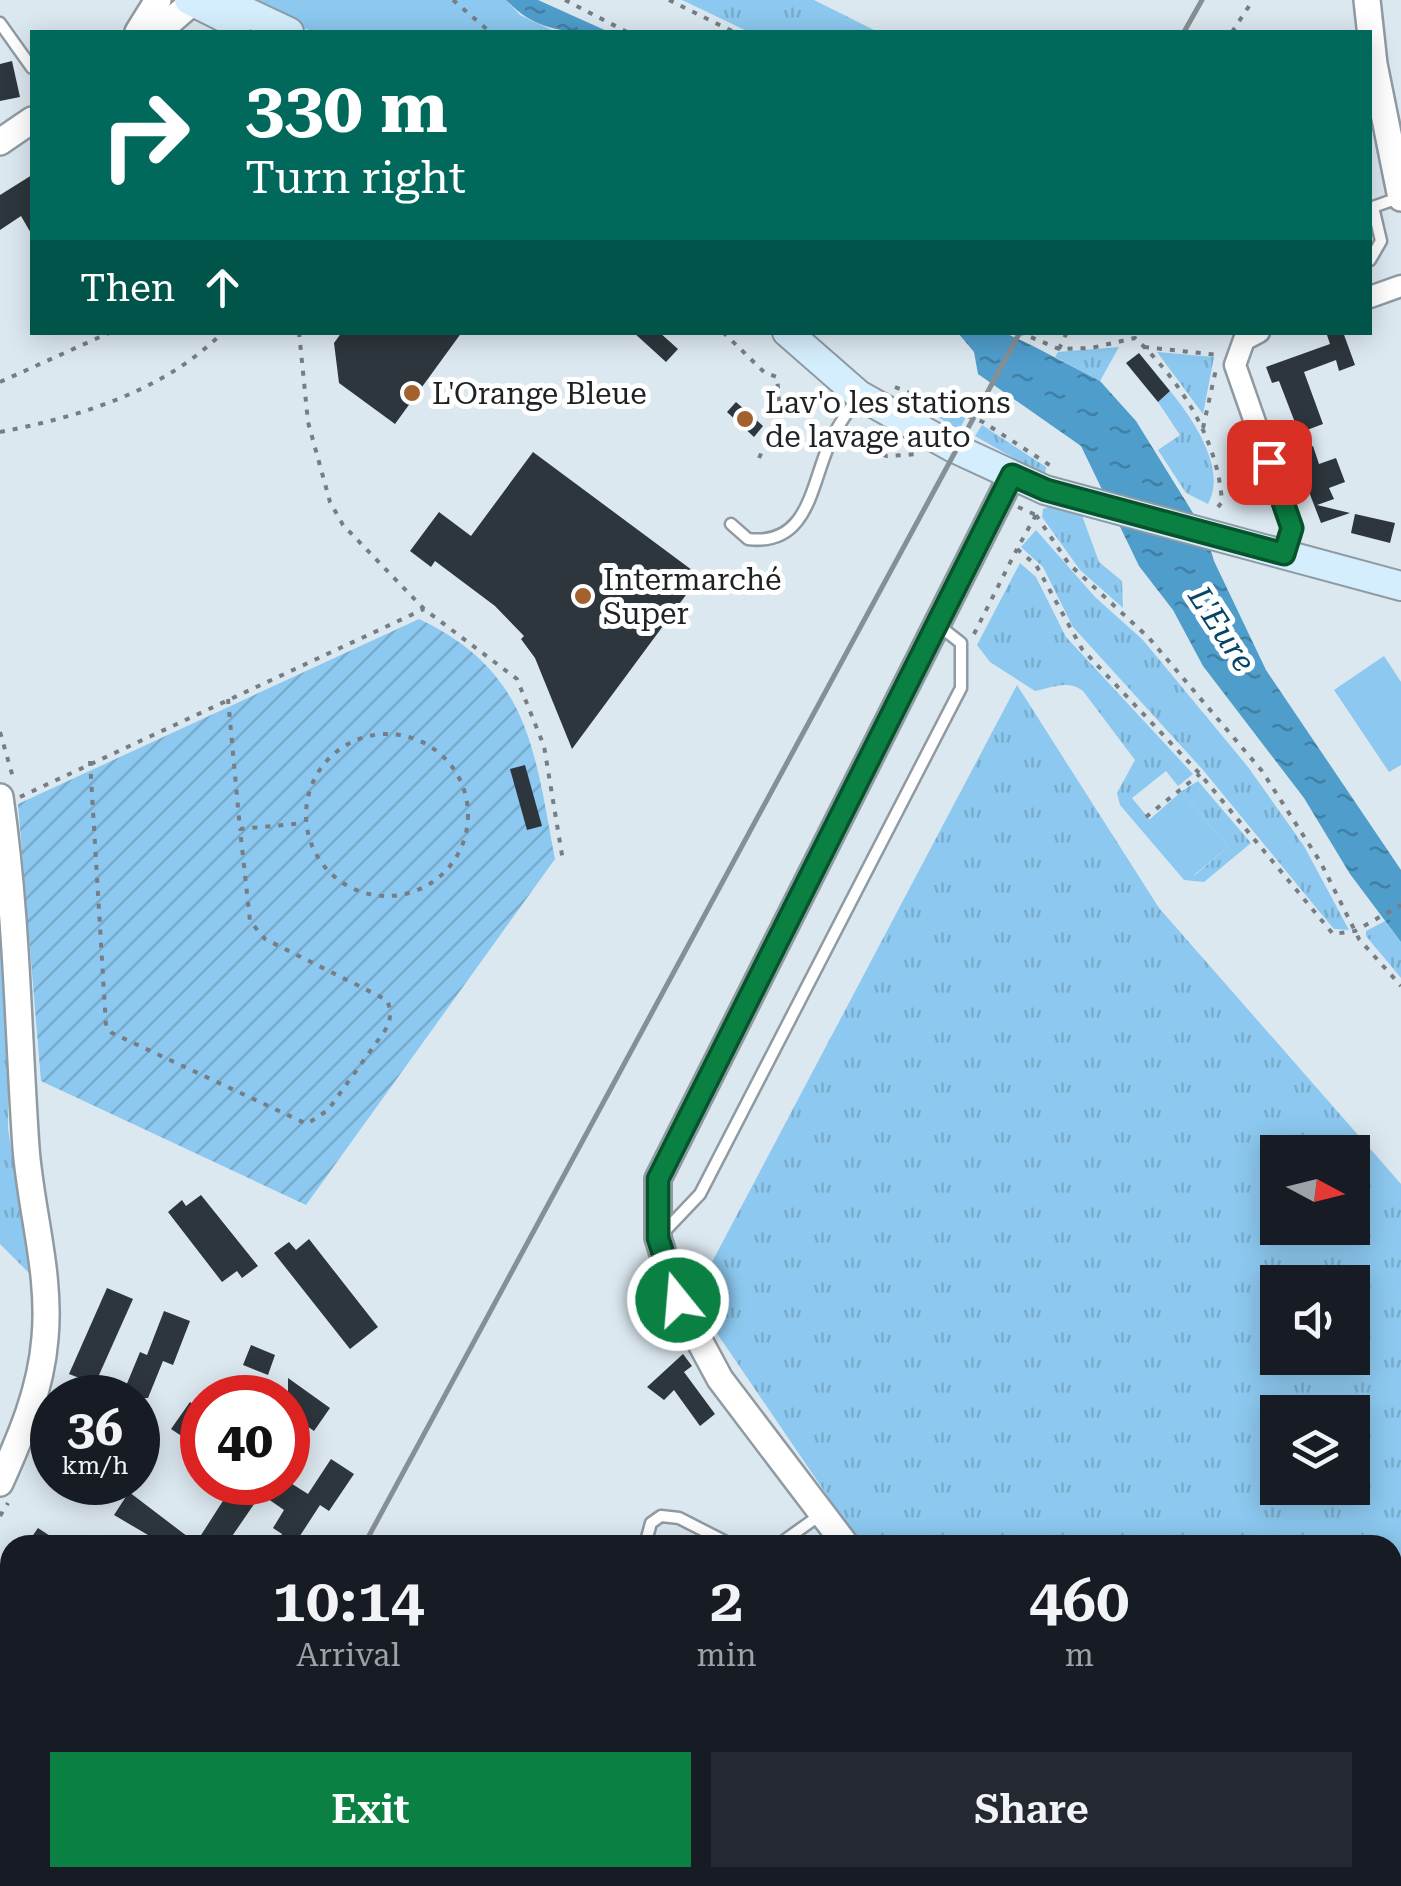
<!DOCTYPE html>
<html lang="en">
<head>
<meta charset="utf-8">
<style>
	:root { --surface:#171b24; --page:#242831; --text:#f1f3f6; --muted:#9ea1a6; --accent:#0b8043 }
	body { margin:0; font-family:"Roboto Serif",serif; background:var(--page); color:var(--text); height:100vh; display:flex; flex-direction:column; font-size:38px; white-space:nowrap }
	* { box-sizing:border-box; margin:0 }
	p { font-size:32px; color:var(--muted) }
	.icon { flex:none; width:55px; height:55px; fill:none; stroke:currentColor; stroke-width:2; stroke-linecap:round; stroke-linejoin:round }
	.map { position:relative; flex:1; overflow:hidden }
	.details { position:absolute; left:0px; top:1535px; width:1402px; height:352px; display:flex; flex-direction:column; background:var(--surface); border-radius:30px 30px 0 0; box-shadow:0 5px 25px #0003 }
	.details>* { flex:none }
	.guide { position:absolute; left:30px; top:30px; width:1342px; height:305px; border-radius:0px; box-shadow:0 5px 25px #0003; background:#00695c; color:#fff; overflow:hidden }
	.needle { width:65px; rotate:97deg }
	.fabs { position:absolute; left:1260px; top:1135px; display:grid; gap:20px }
	.fabs a { display:grid; place-items:center; width:110px; height:110px; border-radius:0px; background:var(--surface); box-shadow:0 5px 25px #0003; font-size:50px }
	.speed { position:absolute; left:30px; top:1375px; display:flex; gap:20px; font-size:50px; font-weight:700; text-align:center }
	.speed>* { display:grid; place-content:center; width:130px; height:130px; border-radius:50%; background:var(--surface); box-shadow:0 5px 25px #0003; line-height:1 }
	.speed small { font-size:25px; font-weight:400 }
	.speed .limit { border:15px solid #d22; background:#fff; color:#111 }
	.pin { position:absolute; display:grid; place-items:center; width:85px; height:85px; color:#fff; margin:-42px; border-radius:20px; box-shadow:0 5px 15px #0006 }
	.me { position:absolute; width:110px; margin:-55px; rotate:343deg; stroke-linejoin:round; filter:drop-shadow(0 0 8px #0008) }
	.turn { display:flex; align-items:center; gap:35px; height:210px; padding:0 50px; font-size:45px }
	.turn .icon { width:130px; height:130px; stroke-width:2.5 }
	.turn b { display:block; font-size:70px; line-height:85px }
	.then { display:flex; align-items:center; height:95px; padding:0 50px; background:#0003; gap:20px; font-size:38px }
	.eta { display:flex; justify-content:space-evenly; align-items:center; height:170px; text-align:center }
	.eta b { font-size:60px; font-weight:600; line-height:70px }
	.cta { display:flex; gap:20px; margin-top:auto; padding:20px 50px }
	.cta a { flex:1; height:115px; border-radius:0px; background:var(--accent); color:#fff; font-size:40px; font-weight:600; line-height:115px; text-align:center }
	.cta a+a { background:var(--page); color:var(--text) }
	.map>svg:first-child { display:block }
	.grass { fill:url(#grass-tufts); fill-rule:evenodd }
	.park { fill:#8cc8ef }
	.garden { fill:url(#garden-furrows) }
	.water { fill:url(#water-ripples) }
	.building { fill:#2d363d }
	.lines { fill:none; stroke-linecap:round; stroke-linejoin:round }
	.service-casing { stroke:#8f9aa2; stroke-width:15 }
	.minor-casing { stroke:#8f9aa2; stroke-width:25 }
	.tertiary-casing { stroke:#8f9aa2; stroke-width:30 }
	.secondary-casing { stroke:#8f9aa2; stroke-width:32 }
	.path { stroke:#767d83; stroke-width:4; stroke-dasharray:5 8; stroke-linecap:butt }
	.service { stroke:#fff; stroke-width:10 }
	.minor { stroke:#fff; stroke-width:20 }
	.tertiary { stroke:#fff; stroke-width:25 }
	.secondary { stroke:#d5eefd; stroke-width:28 }
	.rail { stroke:#868f94; stroke-width:5 }
	.route-casing { stroke:#07532c; stroke-width:25 }
	.route { stroke:#0b8043; stroke-width:18 }
	.poi-dot { fill:#a3622d; stroke:#fff; stroke-width:4 }
	.labels { text-anchor:middle; dominant-baseline:central; stroke-width:10; stroke-linejoin:round; paint-order:stroke }
	.poi-label { font-size:30px; fill:#1e2225; stroke:#fff; text-anchor:start }
	.water-label { font-size:32px; font-style:italic; fill:#054666; stroke:#fff }
</style>
</head>
<body>
<div class="map">
<svg width="1401" height="1886" viewBox="0 0 1401 1886">
	<defs>
		<pattern id="grass-tufts" width="24" height="20" patternUnits="userSpaceOnUse" patternTransform="scale(2.5)"><rect width="24" height="20" fill="#8cc8ef"/><path d="M3 7l-1-3M5 7V3M7 7l1-3M15 17l-1-3M17 17v-4M19 17l1-3" fill="none" stroke="#78accd"/></pattern>
		<pattern id="garden-furrows" width="10" height="10" patternUnits="userSpaceOnUse" patternTransform="scale(2.5)"><rect width="10" height="10" fill="#8cc8ef"/><path d="M-1 1l2-2M0 10L10 0M9 11l2-2" fill="none" stroke="#78accd"/></pattern>
		<pattern id="water-ripples" width="26" height="14" patternUnits="userSpaceOnUse" patternTransform="scale(2.5)"><rect width="26" height="14" fill="#4f9dcb"/><path d="M2 4q2-2 4 0t4 0M15 11q2-2 4 0t4 0" fill="none" stroke="#4180a5"/></pattern>
	</defs>
	<rect width="100%" height="100%" fill="#dce8f0"/>
	<g class="grass">
		<path d="M 682,0 L 814,0 L 878,32 L 749,32 Z"/>
		<path d="M 1119,347 L 1100,381 L 1055,357 L 1058,352 Z"/>
		<path d="M 1157,352 L 1214,357 L 1203,414 Z"/>
		<path d="M 1170,391 C 1192,417 1228,470 1208,504 L 1186,493 L 1158,450 L 1180,435 L 1158,402 Z"/>
		<path d="M 897,392 L 966,417 L 959,430 Z"/>
		<path d="M 982,425 L 1046,467 L 1045,476 L 975,436 Z"/>
		<path d="M 1056,504 L 1080,510 L 1099,562 L 1122,581 L 1123,608 L 1080,570 L 1042,517 L 1043,509 Z"/>
		<path d="M 1036,530 L 1095,597 L 1143,640 L 1248,767 L 1304,846 L 1349,930 L 1334,929 L 1318,910 L 1203,770 L 1073,627 L 1043,567 L 1021,547 Z"/>
		<path d="M 1020,563 L 1036,577 L 1066,637 L 1193,774 L 1178,786 L 1166,771 L 1132,798 L 1195,875 L 1228,847 L 1182,791 L 1198,781 L 1251,843 L 1204,882 L 1184,880 L 1120,805 L 1117,793 L 1135,760 L 1083,691 C 1068,679 1051,688 1035,691 L 990,662 L 977,645 Z"/>
		<path d="M 1017,685 L 1159,908 L 1401,1184 L 1401,1697 L 1393,1707 L 1392,1545 L 861,1545 L 693,1298 ZM 1278,1152 L 1352,1152 L 1352,1228 L 1278,1228 ZM 1278,1282 L 1352,1282 L 1352,1358 L 1278,1358 ZM 1278,1412 L 1352,1412 L 1352,1488 L 1278,1488 Z"/>
		<path d="M 1385,921 L 1401,942 L 1401,978 L 1366,936 L 1366,931 Z"/>
		<path d="M 0,943 L 8,1040 L 8,1128 L 30,1274 L 0,1244 Z"/>
	</g>
	<g class="park">
		<path d="M 220,0 L 506,0 L 520,15 L 556,32 L 315,32 Z"/>
		<path d="M 1384,656 L 1401,682 L 1401,765 L 1389,772 L 1334,690 Z"/>
		<path d="M 1182,791 L 1228,847 L 1194,875 L 1149,820 Z"/>
		<path d="M 1401,1729 L 1401,1886 L 1162,1886 L 1161,1878 L 1392,1878 L 1393,1735 Z"/>
		<path d="M 242,1878 L 437,1878 L 415,1886 L 238,1886 Z"/>
	</g>
	<path class="garden" d="M 419,619 C 530,672 534,749 555,859 L 306,1205 L 41,1081 L 18,804 Z"/>
	<g class="water">
		<path d="M 506,0 L 538,0 L 609,32 C 568,33 536,32 506,0 Z"/>
		<path d="M 958,333 L 1005,333 L 1033,346 L 1100,381 L 1136,421 L 1206,534 L 1214,561 L 1266,670 L 1401,870 L 1401,942 L 1350,874 L 1304,798 L 1203,666 L 1173,610 L 1139,566 L 1081,446 L 978,374 L 974,352 Z"/>
	</g>
	<g class="building">
		<path d="M 12,61 L 20,97 L 0,101 L 0,64 Z"/>
		<path d="M 32,175 L 32,235 L 21,216 L 0,230 L 0,195 Z"/>
		<path d="M 342,332 L 462,332 L 395,424 L 339,383 L 334,343 Z"/>
		<path d="M 633,332 L 659,332 L 678,349 L 666,362 Z"/>
		<path d="M 1326,332 L 1343,332 L 1355,365 L 1339,371 L 1336,360 L 1304,372 L 1323,424 L 1299,433 L 1279,381 L 1272,383 L 1266,367 L 1330,344 Z"/>
		<path d="M 1139,353 L 1170,391 L 1158,402 L 1126,363 Z"/>
		<path d="M 736,402 L 763,426 L 754,437 L 727,412 Z"/>
		<path d="M 1313,446 L 1319,464 L 1336,458 L 1345,482 L 1329,488 L 1334,499 L 1317,505 L 1350,513 L 1321,523 L 1294,453 Z"/>
		<path d="M 533,452 L 700,576 L 572,749 L 535,658 L 521,639 L 524,636 L 495,606 L 435,561 L 431,567 L 410,551 L 439,512 L 471,536 Z"/>
		<path d="M 1355,514 L 1395,523 L 1390,543 L 1351,533 Z"/>
		<path d="M 525,765 L 542,826 L 527,830 L 510,769 Z"/>
		<path d="M 201,1195 L 258,1266 L 242,1278 L 237,1271 L 222,1282 L 168,1212 L 182,1200 L 186,1206 Z"/>
		<path d="M 309,1239 L 378,1327 L 350,1349 L 274,1253 L 289,1242 L 296,1250 Z"/>
		<path d="M 107,1288 L 133,1299 L 95,1384 L 69,1374 Z"/>
		<path d="M 164,1311 L 190,1321 L 173,1365 L 163,1361 L 148,1398 L 121,1398 L 140,1352 L 147,1355 Z"/>
		<path d="M 251,1345 L 275,1355 L 268,1375 L 243,1365 Z"/>
		<path d="M 683,1354 L 692,1366 L 684,1372 L 715,1414 L 700,1426 L 674,1390 L 664,1400 L 647,1387 Z"/>
		<path d="M 288,1378 L 330,1408 L 314,1431 L 288,1413 Z"/>
		<path d="M 190,1402 L 202,1411 L 202,1460 L 181,1446 L 186,1439 L 171,1429 Z"/>
		<path d="M 331,1459 L 354,1474 L 329,1511 L 320,1505 L 294,1545 L 275,1545 L 282,1534 L 273,1528 L 284,1510 L 261,1494 L 226,1545 L 165,1545 L 114,1515 L 129,1492 L 196,1543 L 235,1482 L 289,1482 L 308,1494 Z"/>
		<path d="M 38,1528 L 64,1545 L 26,1545 Z"/>
	</g>
	<g class="lines">
		<g class="service-casing">
			<g id="service">
				<path d="M 0,23 L 32,68"/>
				<path d="M 1370,260 L 1381,241 L 1373,207 L 1401,197"/>
				<path d="M 731,524 L 748,539 C 812,547 811,478 833,436 C 840,422 850,409 858,396"/>
				<path d="M 662,1234 L 700,1194 L 961,688 L 961,643 L 938,625"/>
				<path d="M 645,1545 L 651,1523 L 661,1516 L 679,1518 L 732,1545"/>
				<path d="M 778,1545 L 820,1515"/>
				<path d="M 1270,1878 L 1277,1886"/>
				<path d="M 1340,1878 L 1346,1886"/>
			</g>
		</g>
		<g class="minor-casing">
			<g id="minor">
				<path d="M 1370,297 L 1401,286"/>
				<path d="M 1259,332 L 1244,340 L 1235,365 L 1292,528 L 1284,554"/>
				<path d="M 486,1878 L 489,1886"/>
			</g>
		</g>
		<g class="tertiary-casing">
			<g id="tertiary">
				<path d="M 1367,0 L 1374,64 L 1401,198"/>
				<path d="M 138,32 L 158,0"/>
				<path d="M 158,32 L 195,0"/>
				<path d="M 0,142 L 32,120"/>
				<path d="M 0,797 C 17,914 18,1031 26,1148 C 31,1212 51,1274 45,1338 C 41,1390 21,1436 0,1483"/>
				<path d="M 846,1545 L 720,1379 L 678,1301 L 658,1238 L 658,1179 L 1012,475"/>
				<path d="M 1139,1878 L 1140,1886"/>
			</g>
		</g>
		<g class="secondary-casing">
			<g id="secondary">
				<path d="M 189,0 L 237,24"/>
				<path d="M 221,0 L 289,32"/>
				<path d="M 787,332 L 859,395 L 952,447 L 1045,490 L 1401,586"/>
			</g>
		</g>
		<g class="path">
			<path d="M 453,0 L 490,32"/>
			<path d="M 565,0 L 627,32"/>
			<path d="M 669,0 L 734,32"/>
			<path d="M 1232,32 L 1253,0"/>
			<path d="M 299,332 L 308,422 L 330,502 L 343,525 L 424,609 L 517,679 L 544,746 L 563,861"/>
			<path d="M 723,332 L 764,372 L 777,377 L 779,400 L 819,431"/>
			<path d="M 1019,332 L 1059,349 L 1091,348 L 1135,338 C 1180,380 1218,439 1222,502 L 1214,512"/>
			<path d="M 1144,347 L 1219,355"/>
			<path d="M 1059,349 L 1067,332"/>
			<path d="M 0,382 L 111,332"/>
			<path d="M 895,387 L 983,422 L 1051,466"/>
			<path d="M 1203,428 L 1216,369"/>
			<path d="M 0,432 C 79,417 165,391 223,332"/>
			<path d="M 846,442 L 887,456 L 919,454"/>
			<path d="M 759,458 L 768,439 L 819,435"/>
			<path d="M 1018,507 L 1036,515"/>
			<path d="M 1036,515 L 1017,549 L 1036,565 L 1082,649 L 1200,774 L 1333,934 L 1355,931 L 1401,905"/>
			<path d="M 1036,515 L 1069,564 L 1149,638 L 1262,771 L 1321,863 L 1359,939 L 1401,986"/>
			<path d="M 974,634 L 1017,549"/>
			<path d="M 228,699 L 240,829 L 304,823"/>
			<path d="M 0,732 L 14,781"/>
			<circle cx="387" cy="815" r="81"/>
			<path d="M 90,761 L 106,1026 L 112,1033 L 307,1124 L 328,1110 L 384,1032 C 391,1021 392,1012 387,1000 L 265,939 L 250,921 L 240,829"/>
			<path d="M 20,797 L 424,609"/>
			<path d="M 1146,817 L 1200,774"/>
			<path d="M 0,1516 L 8,1503"/>
			<path d="M 1185,1878 L 1189,1886"/>
		</g>
		<use href="#service" class="service"/>
		<use href="#minor" class="minor"/>
		<use href="#tertiary" class="tertiary"/>
		<use href="#secondary" class="secondary"/>
		<g class="rail">
			<path d="M 1184,32 L 1202,0"/>
			<path d="M 364,1545 L 1020,332"/>
			<path d="M 179,1886 L 183,1878"/>
		</g>
	</g>
	<g class="lines">
		<g class="route-casing">
			<path id="route" d="M 678,1300 L 658,1238 L 658,1179 L 1012,475 L 1046,490 L 1284,554 L 1292,528 L 1269,462"/>
		</g>
		<use href="#route" class="route"/>
	</g>
	<g class="poi-dot">
		<circle cx="412" cy="393" r="10"/>
		<circle cx="745" cy="419" r="10"/>
		<circle cx="583" cy="596" r="10"/>
	</g>
	<g class="labels">
		<g class="poi-label">
			<text x="432" y="393">L'Orange Bleue</text>
			<text x="765" y="402">Lav'o les stations<tspan x="765" dy="34">de lavage auto</tspan></text>
			<text x="603" y="579">Intermarché<tspan x="603" dy="34">Super</tspan></text>
		</g>
		<g class="water-label">
			<text transform="translate(1222 629) rotate(57)">L'Eure</text>
		</g>
	</g>
</svg>
<div class="fabs">
<a><svg class="needle" viewBox="-14 -14 28 28"><path d="M0-13l5 13h-10z" fill="#e53935"/><path d="M0 13l5-13h-10z" fill="#9ea1a6"/></svg></a>
<a><svg class="icon" aria-label="sound" viewBox="0 0 24 24"><path d="M4 9h4l5-4v14l-5-4H4zM17 9q2 3 0 6"/></svg></a>
<a><svg class="icon" aria-label="layers" viewBox="0 0 24 24"><path d="M12 4l9 5-9 5-9-5zM3 14l9 5 9-5"/></svg></a>
</div>
<div class="speed"><div>36<small>km/h</small></div><div class="limit">40</div></div>
<div class="pin" style="left:1269px;top:462px;background:#d93025"><svg class="icon" aria-label="arrive" viewBox="0 0 24 24"><path d="M6 21V4h12l-3 4 3 4H6"/></svg></div>
<svg class="me" style="left:678px;top:1300px" viewBox="-20 -20 40 40"><circle r="17" fill="#0b8043" stroke="#fff" stroke-width="3"/><path d="M0-11L8 9 0 5-8 9z" fill="#fff"/></svg>
<div class="guide">
<div class="turn"><svg class="icon" aria-label="right" viewBox="0 0 24 24"><path d="M7 20v-9h11M14 6l5 5-5 5"/></svg><div><b>330 m</b>Turn right</div></div>
<div class="then">Then<svg class="icon" aria-label="ahead" viewBox="0 0 24 24"><path d="M12 20V5M6 11l6-6 6 6"/></svg></div>
</div>
<section class="details">
<div class="eta">
<div><b>10:14</b><p>Arrival</p></div>
<div><b>2</b><p>min</p></div>
<div><b>460</b><p>m</p></div>
</div>
<div class="cta"><a>Exit</a><a>Share</a></div>
</section>
</div>
</body>
</html>
